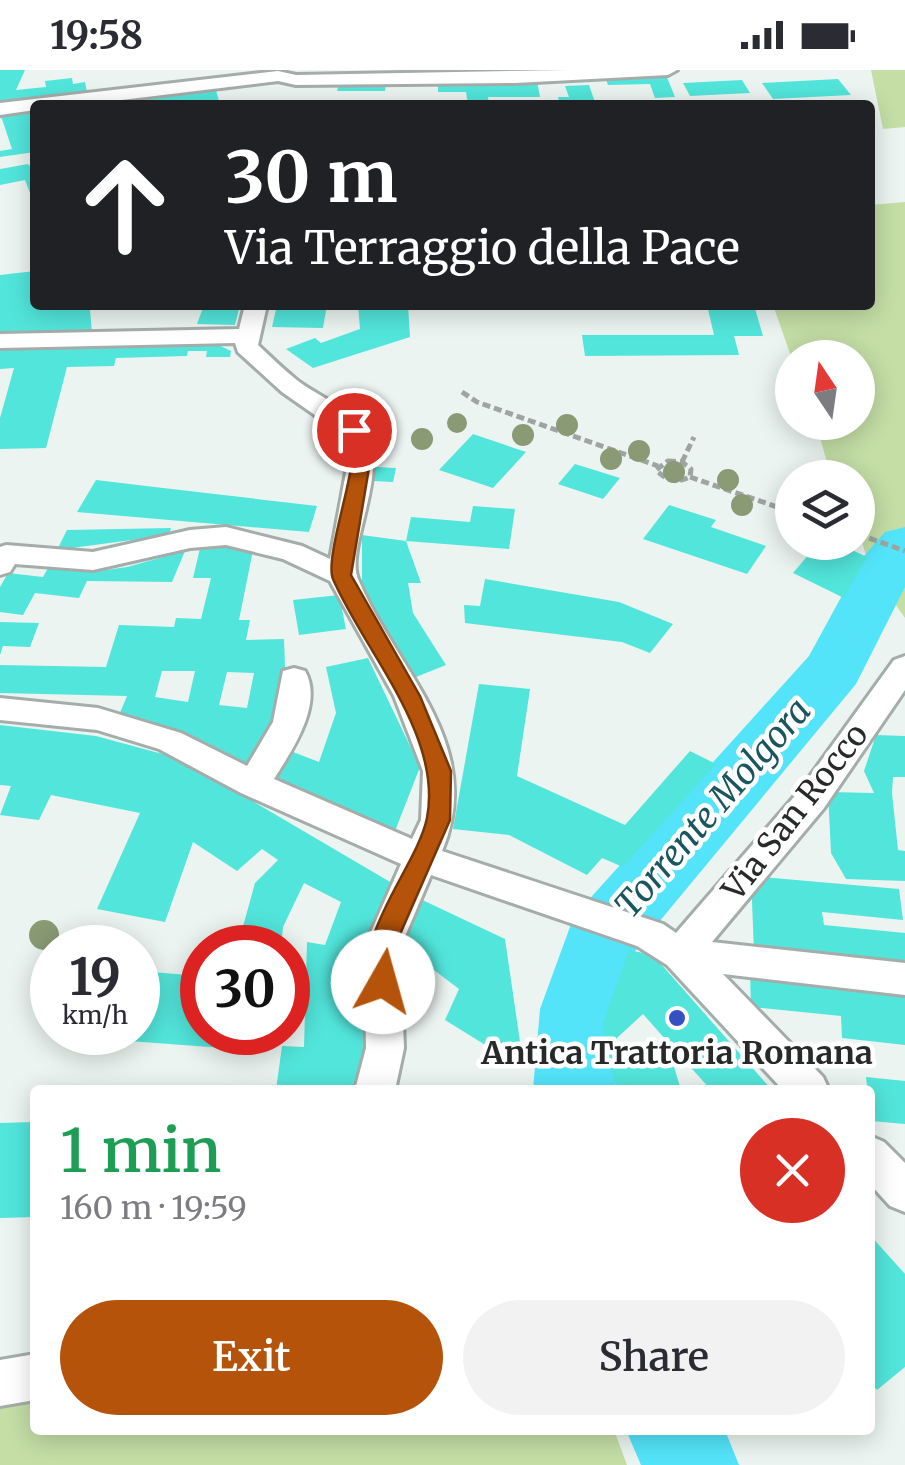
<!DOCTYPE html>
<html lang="en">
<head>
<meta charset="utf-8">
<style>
	:root { --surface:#fff; --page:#f2f2f3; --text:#2b2b33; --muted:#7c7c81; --accent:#b45309 }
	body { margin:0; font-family:Merriweather,serif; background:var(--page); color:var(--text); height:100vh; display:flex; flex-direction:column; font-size:38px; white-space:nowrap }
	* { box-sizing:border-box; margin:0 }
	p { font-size:32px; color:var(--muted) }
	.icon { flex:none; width:55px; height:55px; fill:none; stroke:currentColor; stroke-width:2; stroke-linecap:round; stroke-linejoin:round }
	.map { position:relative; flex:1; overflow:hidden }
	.details { position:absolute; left:30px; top:1015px; width:845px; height:350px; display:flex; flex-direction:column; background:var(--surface); border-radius:10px; box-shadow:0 5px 25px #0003 }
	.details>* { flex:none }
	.banner { position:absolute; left:30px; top:30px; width:845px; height:210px; border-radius:10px; box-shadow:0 5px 25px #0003; background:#202124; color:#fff; overflow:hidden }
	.needle { width:65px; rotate:347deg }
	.fabs { position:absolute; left:775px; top:270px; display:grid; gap:20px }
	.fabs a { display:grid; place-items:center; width:100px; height:100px; border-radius:50%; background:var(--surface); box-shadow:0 5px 25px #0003; font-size:50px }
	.speed { position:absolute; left:30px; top:855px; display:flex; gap:20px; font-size:50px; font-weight:700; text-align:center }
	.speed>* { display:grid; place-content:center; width:130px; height:130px; border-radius:50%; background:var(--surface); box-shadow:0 5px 25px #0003; line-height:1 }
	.speed small { font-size:25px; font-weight:400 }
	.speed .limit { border:15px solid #d22; background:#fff; color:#111 }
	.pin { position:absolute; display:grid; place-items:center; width:85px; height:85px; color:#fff; margin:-42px; border:5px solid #fff; border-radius:50%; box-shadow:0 2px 10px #0007 }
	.me { position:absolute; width:110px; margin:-55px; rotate:7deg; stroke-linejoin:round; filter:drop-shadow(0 0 8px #0008) }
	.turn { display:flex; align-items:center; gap:35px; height:210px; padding:0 30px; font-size:45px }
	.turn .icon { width:130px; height:130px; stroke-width:2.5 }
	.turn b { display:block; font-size:70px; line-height:85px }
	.round { display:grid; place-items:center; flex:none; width:105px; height:105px; border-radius:52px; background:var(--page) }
	.head { display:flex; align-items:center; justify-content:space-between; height:170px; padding:0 30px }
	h1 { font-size:60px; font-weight:600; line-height:75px; color:#1e9e55 }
	.button { display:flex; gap:20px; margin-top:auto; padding:20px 30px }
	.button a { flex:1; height:115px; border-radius:60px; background:var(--accent); color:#fff; font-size:40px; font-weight:600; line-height:115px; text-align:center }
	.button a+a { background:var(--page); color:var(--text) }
	.status { display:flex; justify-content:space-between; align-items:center; height:70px; padding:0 50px; background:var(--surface); direction:ltr }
	.status svg { height:28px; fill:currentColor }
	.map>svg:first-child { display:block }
	.green { fill:#c4dea6 }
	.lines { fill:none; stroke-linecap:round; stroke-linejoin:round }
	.river { fill:#53e4f9; fill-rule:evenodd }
	.building { fill:#52e5db; fill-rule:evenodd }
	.street-casing { stroke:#a4ada9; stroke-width:6 }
	.path { stroke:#9ea4a1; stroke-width:5; stroke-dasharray:8 4; stroke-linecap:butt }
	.street { fill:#fff; fill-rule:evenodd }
	.tree { fill:#899a75 }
	.route { fill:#b45309; stroke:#753606; stroke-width:2.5 }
	.poi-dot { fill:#3550c1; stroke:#fff; stroke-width:4 }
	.labels { text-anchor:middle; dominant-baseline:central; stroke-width:9; stroke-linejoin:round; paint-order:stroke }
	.street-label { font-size:32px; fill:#272a29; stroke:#fff }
	.poi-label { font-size:32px; font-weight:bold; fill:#272a29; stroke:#fff }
	.water-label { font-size:35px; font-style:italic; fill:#19565e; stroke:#fff }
</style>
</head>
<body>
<div class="status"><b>19:58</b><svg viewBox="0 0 49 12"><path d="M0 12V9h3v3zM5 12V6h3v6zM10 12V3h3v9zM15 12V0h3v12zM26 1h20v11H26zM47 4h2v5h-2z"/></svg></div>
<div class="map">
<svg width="905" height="1395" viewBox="0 0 905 1395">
	<rect width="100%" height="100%" fill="#ebf4f0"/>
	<g class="green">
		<path d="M 871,0 L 905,0 L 905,57 L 883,59 Z"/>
		<path d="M 905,132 L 905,548 C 862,487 858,483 858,408 L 831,407 L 816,353 L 858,352 L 858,288 L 792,289 L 773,235 L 870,235 L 870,135 Z"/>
		<path d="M 35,1332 L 35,1360 L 614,1360 L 627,1395 L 0,1395 L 0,1338 Z"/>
	</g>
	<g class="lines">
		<g class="river">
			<path d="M 905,457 L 905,517 L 856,614 L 635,881 L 618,939 L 615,1020 L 533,1020 L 540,939 L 574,846 L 809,586 L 863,487 L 885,462 Z"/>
			<path d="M 626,1360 L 725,1360 L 739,1395 L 641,1395 Z"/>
		</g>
	</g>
	<g class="building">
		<path d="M 0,0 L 25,0 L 16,20 L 46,17 L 45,11 L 72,8 L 73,14 L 85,12 L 87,22 L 0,33 Z"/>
		<path d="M 666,5 L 675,27 L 655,28 L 650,14 L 608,15 L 605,7 Z"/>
		<path d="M 838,9 L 851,25 L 773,29 L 762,13 Z"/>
		<path d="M 742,10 L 750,23 L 690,26 L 683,13 Z"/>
		<path d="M 537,11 L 540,27 L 488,27 L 489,35 L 468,35 L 466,22 L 438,22 L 438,13 Z"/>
		<path d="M 339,13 L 386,14 L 385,21 L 337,21 Z"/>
		<path d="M 589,15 L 596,35 L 560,35 L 558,27 L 569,27 L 565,16 Z"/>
		<path d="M 216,20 L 219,31 L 182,35 L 89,35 Z"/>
		<path d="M 35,39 L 35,82 L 0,87 L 0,81 L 12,79 L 0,43 Z"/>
		<path d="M 28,94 L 35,102 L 35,136 L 25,110 L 0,115 L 0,99 Z"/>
		<path d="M 35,201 L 35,238 L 90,240 L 92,262 L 0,265 L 0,205 Z"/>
		<path d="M 204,235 L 240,235 L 235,255 L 197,254 Z"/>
		<path d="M 277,235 L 327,235 L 323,258 L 272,257 Z"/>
		<path d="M 358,235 L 408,235 L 410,267 L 313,298 L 286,279 L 315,268 L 321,273 L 360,259 Z"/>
		<path d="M 707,235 L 754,235 L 763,266 L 734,266 L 739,285 L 585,286 L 582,265 L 714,265 Z"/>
		<path d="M 208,270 L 231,281 L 230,287 L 206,287 L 207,281 L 188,281 L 187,286 L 116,288 L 114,296 L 67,297 L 46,378 L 0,379 L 0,348 L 14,298 L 0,299 L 0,275 Z"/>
		<path d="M 473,364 L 526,382 L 493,418 L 439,400 Z"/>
		<path d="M 575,394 L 620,408 L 603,429 L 558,414 Z"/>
		<path d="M 376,397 L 396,398 L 393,412 L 373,411 Z"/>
		<path d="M 96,410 L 163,418 L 317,436 L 309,462 L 77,442 Z"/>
		<path d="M 669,435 L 716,450 L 711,457 L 766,476 L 747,504 L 643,469 Z"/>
		<path d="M 473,436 L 515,439 L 509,479 L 406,471 L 421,513 L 408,513 L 413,543 L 446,595 L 411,609 L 362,515 L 362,465 L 406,471 L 411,447 L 470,452 Z"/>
		<path d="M 171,458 L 169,465 L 57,480 L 67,460 Z"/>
		<path d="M 201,474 L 254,475 L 239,550 L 250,550 L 246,570 L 284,569 L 286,628 L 252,702 L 119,645 L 127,626 L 0,623 L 0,595 L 106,597 L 119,555 L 174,557 L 176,548 L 201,549 L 211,508 L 193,508 ZM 162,601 L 195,601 L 188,632 L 155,627 ZM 227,602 L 254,603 L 247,638 L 219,635 Z"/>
		<path d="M 839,474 L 867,487 L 844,528 L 793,503 L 810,483 L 824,490 Z"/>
		<path d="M 185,481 L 172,512 L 87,511 L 79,528 L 35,523 L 23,545 L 0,542 L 0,517 L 8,503 L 43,507 L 48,498 L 92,502 L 127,497 Z"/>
		<path d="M 485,509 L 619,532 L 673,554 L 650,583 L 622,572 L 465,553 L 464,535 L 480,536 Z"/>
		<path d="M 339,525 L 346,559 L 299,565 L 293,530 Z"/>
		<path d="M 0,552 L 39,553 L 30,577 L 3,576 L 0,585 Z"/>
		<path d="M 368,588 L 420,697 L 395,761 L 267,707 L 288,680 L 319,692 L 336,643 L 326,597 Z"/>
		<path d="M 479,614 L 530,619 L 517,706 L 625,755 L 690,681 L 716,694 L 623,797 L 602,788 L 587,805 L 509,765 L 453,759 Z"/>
		<path d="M 0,655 L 96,666 L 181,689 L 397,816 L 362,882 L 363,982 L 356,1020 L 276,1020 L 282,976 L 304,977 L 307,872 L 325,875 L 341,832 L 304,813 L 283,857 L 281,878 L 237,878 L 255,813 L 278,790 L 262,779 L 237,801 L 193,772 L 165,852 L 97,839 L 140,743 L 51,725 L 39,750 L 0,745 L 11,716 L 0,715 Z"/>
		<path d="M 876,665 L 905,666 L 905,707 L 893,707 L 892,723 L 898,780 L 905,781 L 905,811 L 846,809 L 831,783 L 828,722 L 874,723 L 864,701 Z"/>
		<path d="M 751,806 L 899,819 L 903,850 L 822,842 L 824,855 L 905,863 L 905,897 L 754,882 Z"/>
		<path d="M 416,827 L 505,869 L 524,999 L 445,950 L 459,919 L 401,875 Z"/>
		<path d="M 629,880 L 653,885 L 772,1020 L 711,1020 L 666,970 L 681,1020 L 617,1020 L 605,979 L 603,953 ZM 643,944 L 666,970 L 605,979 Z"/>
		<path d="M 138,901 L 202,906 L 202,962 L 268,962 L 264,981 L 62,966 L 64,962 L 138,962 Z"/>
		<path d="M 750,902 L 905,919 L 905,975 L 842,968 L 841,946 L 751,937 Z"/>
		<path d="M 866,1007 L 905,1011 L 905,1054 L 871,1051 Z"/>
		<path d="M 35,1052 L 35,1147 L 0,1148 L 0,1053 Z"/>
		<path d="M 870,1165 L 905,1204 L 905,1297 L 877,1320 L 870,1312 Z"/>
	</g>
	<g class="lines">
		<g class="street-casing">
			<g id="street">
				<path d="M 567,0 L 677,0 L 668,5 L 515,13 L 296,15 L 278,11 L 80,35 L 35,35 L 35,40 L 0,45 L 0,33 L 278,1 L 296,5 Z"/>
				<path d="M 245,235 L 267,235 L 258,275 C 271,287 284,300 298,311 C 315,324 357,343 366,360 C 390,402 345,478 358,509 C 396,600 487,674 442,781 L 663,854 L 676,863 L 800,720 L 894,590 L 905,586 L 905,620 L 824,738 L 712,872 L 905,893 L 905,925 L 723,904 L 823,1007 L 829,1020 L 783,1020 L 667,895 L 637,876 L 431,805 L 400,878 L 404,978 L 395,1020 L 355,1020 L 366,978 L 364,878 L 401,794 L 241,723 L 159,679 L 97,660 L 0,650 L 0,628 L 98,638 L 181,663 L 247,696 L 273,652 L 283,601 L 294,598 L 305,601 C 324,634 291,682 274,709 L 412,769 L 421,750 L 423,701 L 394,626 L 330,511 L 283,489 L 226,475 L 190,478 L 93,500 L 15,494 L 10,502 L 0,505 L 0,477 L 6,475 L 93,482 L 190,460 L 226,457 L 302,476 L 330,489 L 349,386 L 342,364 L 282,322 L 238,282 L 235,273 L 0,278 L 0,264 L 239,259 Z"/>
				<path d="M 870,1066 L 884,1072 L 905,1093 L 905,1142 L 890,1136 L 870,1114 Z"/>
				<path d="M 35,1284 L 35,1330 L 0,1336 L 0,1290 Z"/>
			</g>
		</g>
		<g class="path">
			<path d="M 462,322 L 477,332 L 658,396"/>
			<path d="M 668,391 L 682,392 L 691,399 L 690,407 C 675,414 668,411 656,400 Z"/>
			<path d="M 682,392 L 694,367"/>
			<path d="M 690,407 L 792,442"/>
			<path d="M 858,464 L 905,481"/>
		</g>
		<use href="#street" class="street"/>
	</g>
	<g class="tree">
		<circle cx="457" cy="353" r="10"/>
		<circle cx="567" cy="355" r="11"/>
		<circle cx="523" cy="365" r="11"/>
		<circle cx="422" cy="369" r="11"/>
		<circle cx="639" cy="381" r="11"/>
		<circle cx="611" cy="389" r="11"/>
		<circle cx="674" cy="402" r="11"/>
		<circle cx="728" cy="410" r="11"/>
		<circle cx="742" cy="435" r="11"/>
		<circle cx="44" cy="865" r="15"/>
	</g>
	<path class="route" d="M 354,354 L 363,360 L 371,386 L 351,505 L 420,626 L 451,701 L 450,750 L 394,878 L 396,912 L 392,919 L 383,923 L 374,919 C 349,869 417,797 427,748 C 443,665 364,581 333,509 C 325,490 351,415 352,389 C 353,380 348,369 345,360 Z"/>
	<circle class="poi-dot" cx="677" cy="948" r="10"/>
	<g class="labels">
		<g class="street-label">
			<text transform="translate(795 742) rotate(-52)">Via San Rocco</text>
		</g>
		<g class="poi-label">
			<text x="677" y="983">Antica Trattoria Romana</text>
		</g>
		<g class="water-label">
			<text transform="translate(713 738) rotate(-49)">Torrente Molgora</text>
		</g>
	</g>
</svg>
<div class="fabs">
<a><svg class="needle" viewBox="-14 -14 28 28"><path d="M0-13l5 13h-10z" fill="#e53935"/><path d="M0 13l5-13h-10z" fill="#7c7c81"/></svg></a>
<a><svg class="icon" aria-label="layers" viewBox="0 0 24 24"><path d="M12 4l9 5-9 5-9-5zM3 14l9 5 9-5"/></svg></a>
</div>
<div class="speed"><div>19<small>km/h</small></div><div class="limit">30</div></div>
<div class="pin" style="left:354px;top:360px;background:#d93025"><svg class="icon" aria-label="arrive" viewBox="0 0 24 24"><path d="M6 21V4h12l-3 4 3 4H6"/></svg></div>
<svg class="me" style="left:383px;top:912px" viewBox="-20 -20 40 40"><circle r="19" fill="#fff"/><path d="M0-13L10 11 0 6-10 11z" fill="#b45309"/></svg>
<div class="banner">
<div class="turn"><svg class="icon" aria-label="ahead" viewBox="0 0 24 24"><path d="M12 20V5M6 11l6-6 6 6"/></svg><div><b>30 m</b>Via Terraggio della Pace</div></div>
</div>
<section class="details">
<div class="head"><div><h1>1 min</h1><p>160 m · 19:59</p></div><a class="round" style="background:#d93025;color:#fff"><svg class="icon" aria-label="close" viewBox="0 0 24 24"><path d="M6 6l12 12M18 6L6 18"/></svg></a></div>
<div class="button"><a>Exit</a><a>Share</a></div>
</section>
</div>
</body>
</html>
